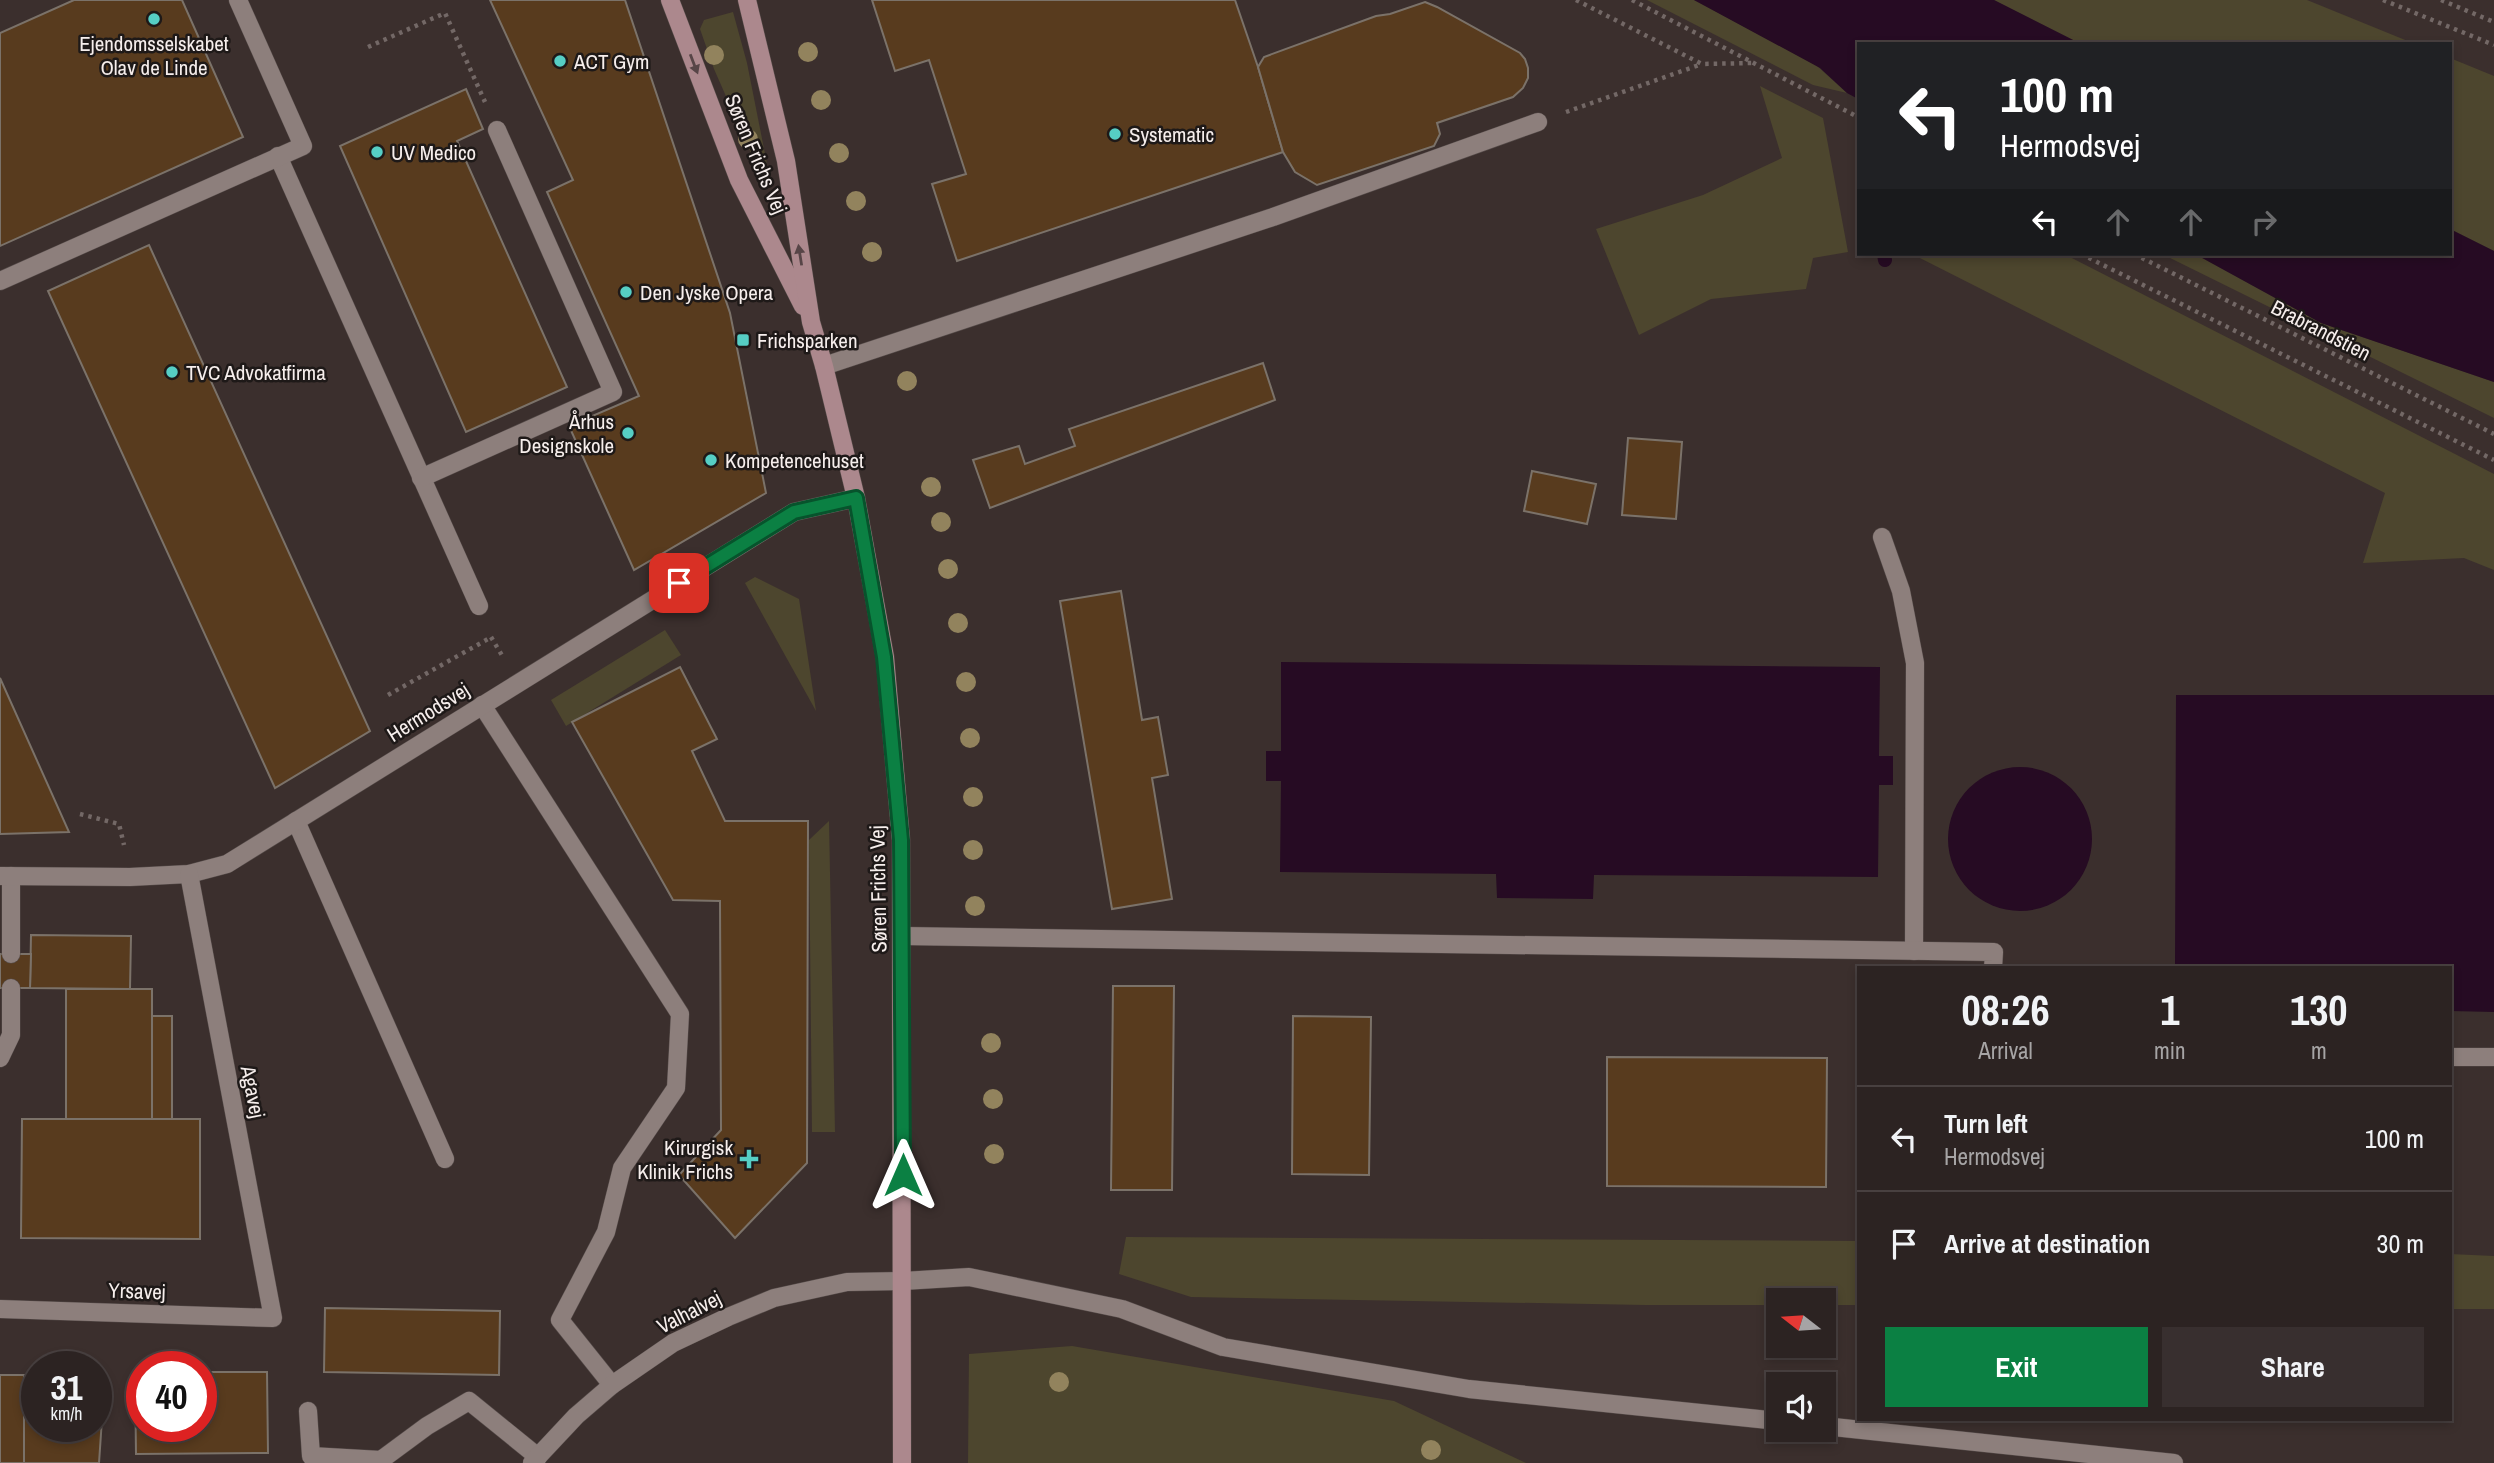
<!DOCTYPE html>
<html lang="en">
<head>
<meta charset="utf-8">
<style>
	:root { --surface:#2c2322; --page:#382f2f; --text:#f1f3f6; --muted:#a6a4a5; --line:#484040; --accent:#0b8043 }
	body { margin:0; font-family:"Archivo Narrow",sans-serif; background:var(--page); color:var(--text); height:100vh; display:flex; flex-direction:column; font-size:26px; white-space:nowrap }
	* { box-sizing:border-box; margin:0 }
	p { font-size:23px; color:var(--muted) }
	.icon { flex:none; width:38px; height:38px; fill:none; stroke:currentColor; stroke-width:2; stroke-linecap:round; stroke-linejoin:round }
	.map { position:relative; flex:1; overflow:hidden }
	.panel { position:absolute; left:1857px; top:966px; width:595px; height:455px; display:flex; flex-direction:column; background:var(--surface); border-radius:0px; box-shadow:0 4px 10px #0003,0 0 0 2px var(--line) }
	.panel>* { flex:none }
	.top-card { position:absolute; left:1857px; top:42px; width:595px; height:214px; border-radius:0px; box-shadow:0 4px 10px #0003,0 0 0 2px var(--line); background:#202124; color:#fff; overflow:hidden }
	.needle { width:46px; rotate:287deg }
	.buttons { position:absolute; left:1766px; top:1288px; display:grid; gap:14px }
	.buttons a { display:grid; place-items:center; width:70px; height:70px; border-radius:0px; background:var(--surface); box-shadow:0 4px 10px #0003,0 0 0 2px var(--line); font-size:35px }
	.speed { position:absolute; left:21px; top:1351px; display:flex; gap:14px; font-size:35px; font-weight:700; text-align:center }
	.speed>* { display:grid; place-content:center; width:91px; height:91px; border-radius:50%; background:var(--surface); box-shadow:0 4px 10px #0003,0 0 0 2px var(--line); line-height:1 }
	.speed small { font-size:18px; font-weight:400 }
	.speed .limit { border:10px solid #d22; background:#fff; color:#111 }
	.pin { position:absolute; display:grid; place-items:center; width:60px; height:60px; color:#fff; margin:-30px; border-radius:14px; box-shadow:0 4px 10px #0006 }
	.me { position:absolute; width:77px; margin:-38px; rotate:0deg; stroke-linejoin:round; filter:drop-shadow(0 0 5px #0008) }
	.turn { display:flex; align-items:center; gap:24px; height:147px; padding:0 28px; font-size:32px }
	.turn .icon { width:91px; height:91px; stroke-width:2.5 }
	.turn b { display:block; font-size:49px; line-height:60px }
	.lanes { display:flex; align-items:center; height:66px; padding:0 28px; background:#0003; justify-content:center; gap:35px; direction:ltr }
	.lanes .off { opacity:.35 }
	.eta { display:flex; justify-content:space-evenly; align-items:center; height:119px; text-align:center }
	.eta b { font-size:42px; font-weight:700; line-height:49px }
	.action { display:flex; gap:14px; margin-top:auto; padding:14px 28px }
	.action a { flex:1; height:80px; border-radius:0px; background:var(--accent); color:#fff; font-size:28px; font-weight:700; line-height:80px; text-align:center }
	.action a+a { background:var(--page); color:var(--text) }
	ul { padding:0; list-style:none }
	li { display:flex; align-items:center; gap:21px; height:105px; padding:0 28px; border-top:2px solid var(--line) }
	li div { flex:1 }
	li b { display:block; font-size:26px }
	li em { font-style:normal }
	.map>svg:first-child { display:block }
	.green { fill:#4d462e }
	.water { fill:#260b23 }
	.lines { fill:none; stroke-linecap:round; stroke-linejoin:round }
	.stream { stroke:#260b23; stroke-width:14 }
	.building { fill:#583b1e; stroke:#7b7269; stroke-width:2 }
	.lane-casing { stroke:#554b49; stroke-width:19 }
	.street-casing { stroke:#554b49; stroke-width:19 }
	.secondary-casing { stroke:#554b49; stroke-width:19 }
	.path { stroke:#736866; stroke-width:4.5; stroke-dasharray:3.5 5; stroke-linecap:butt }
	.lane { stroke:#8d7f7c; stroke-width:18 }
	.street { stroke:#8d7f7c; stroke-width:18 }
	.secondary { stroke:#ac888d; stroke-width:18 }
	.tree { fill:#92835d }
	.oneway { fill:#574547 }
	.route-casing { stroke:#07532c; stroke-width:18 }
	.route { stroke:#0b8043; stroke-width:12 }
	.poi-dot { fill:#56cec4; stroke:#1e1918; stroke-width:2.5 }
	.labels { text-anchor:middle; dominant-baseline:central; stroke-width:5; stroke-linejoin:round; paint-order:stroke }
	.poi-label { font-size:21px; fill:#f6eeec; stroke:#1e1918; text-anchor:start }
	.street-label { font-size:21px; fill:#f6eeec; stroke:#1e1918 }
</style>
</head>
<body>
<div class="map">
<svg width="2494" height="1463" viewBox="0 0 2494 1463">
	<rect width="100%" height="100%" fill="#3b2f2d"/>
	<g class="green">
		<path d="M 1647,0 L 1694,0 L 1816,65 L 1847,93 L 1813,85 Z"/>
		<path d="M 1994,0 L 2307,0 L 2415,44 L 2081,44 Z"/>
		<path d="M 733,12 L 747,63 L 768,169 L 758,169 L 714,69 L 700,29 L 704,20 Z"/>
		<path d="M 2450,58 L 2494,76 L 2494,251 L 2450,229 Z"/>
		<path d="M 1760,86 L 1823,118 L 1848,252 L 1813,258 L 1806,289 L 1711,299 L 1639,335 L 1596,229 L 1703,195 L 1782,158 Z"/>
		<path d="M 1912,254 L 2064,254 L 2494,474 L 2494,570 L 2464,558 L 2363,563 L 2385,493 Z"/>
		<path d="M 2162,254 L 2195,254 L 2321,323 L 2494,382 L 2494,418 Z"/>
		<path d="M 755,577 L 799,599 L 816,711 L 745,583 Z"/>
		<path d="M 665,630 L 681,655 L 566,726 L 551,700 Z"/>
		<path d="M 829,821 L 835,1132 L 812,1132 L 809,840 Z"/>
		<path d="M 1126,1237 L 1858,1241 L 1858,1305 L 1824,1305 L 1824,1300 L 1778,1300 L 1778,1305 L 1645,1305 L 1191,1297 L 1119,1274 Z"/>
		<path d="M 2450,1254 L 2494,1256 L 2494,1309 L 2450,1309 Z"/>
		<path d="M 1072,1346 L 1394,1401 L 1526,1463 L 968,1463 L 969,1354 Z"/>
	</g>
	<g class="water">
		<path d="M 1694,0 L 1994,0 L 2081,44 L 1858,44 L 1858,99 L 1847,93 L 1820,68 Z"/>
		<path d="M 2450,229 L 2494,251 L 2494,382 L 2321,323 L 2195,254 L 2450,254 Z"/>
		<path d="M 1281,662 L 1880,667 L 1879,756 L 1893,756 L 1893,785 L 1879,785 L 1878,877 L 1594,875 L 1593,899 L 1497,898 L 1496,874 L 1280,872 L 1281,781 L 1266,781 L 1266,751 L 1281,751 Z"/>
		<path d="M 2176,695 L 2494,695 L 2494,1012 L 2450,1011 L 2450,968 L 2175,968 Z"/>
		<circle cx="2020" cy="839" r="72"/>
	</g>
	<g class="lines">
		<path class="stream" d="M 1884,254 L 1885,260"/>
	</g>
	<g class="building">
		<path d="M 74,0 L 182,0 L 243,137 L 0,246 L 0,33 Z"/>
		<path d="M 490,0 L 625,0 L 730,313 L 766,493 L 634,570 L 569,426 L 639,396 L 547,192 L 573,180 Z"/>
		<path d="M 872,0 L 1235,0 L 1258,67 L 1283,152 L 957,261 L 932,184 L 966,174 L 929,60 L 895,71 Z"/>
		<path d="M 1425,2 L 1437,7 L 1520,53 L 1525,59 L 1528,68 L 1528,78 L 1523,88 L 1513,97 L 1437,123 L 1440,134 L 1434,146 L 1317,185 L 1295,172 L 1283,152 L 1258,67 L 1264,57 L 1376,16 L 1390,14 Z"/>
		<path d="M 466,89 L 483,129 L 457,141 L 567,387 L 466,432 L 340,146 Z"/>
		<path d="M 149,245 L 370,731 L 275,788 L 48,291 Z"/>
		<path d="M 1263,363 L 1275,400 L 990,508 L 973,460 L 1019,446 L 1025,464 L 1075,446 L 1069,429 Z"/>
		<path d="M 1628,438 L 1682,442 L 1676,519 L 1622,515 Z"/>
		<path d="M 1532,471 L 1596,484 L 1587,524 L 1524,511 Z"/>
		<path d="M 1121,591 L 1142,720 L 1158,717 L 1168,775 L 1152,778 L 1172,899 L 1112,909 L 1060,601 Z"/>
		<path d="M 680,667 L 717,739 L 692,751 L 725,821 L 808,821 L 807,1163 L 735,1238 L 679,1175 L 721,1130 L 720,901 L 673,900 L 572,722 Z"/>
		<path d="M 0,678 L 69,832 L 0,834 Z"/>
		<path d="M 31,935 L 131,936 L 130,989 L 30,988 Z"/>
		<path d="M 0,954 L 31,954 L 30,988 L 0,988 Z"/>
		<path d="M 1113,986 L 1174,986 L 1172,1190 L 1111,1190 Z"/>
		<rect x="66" y="989" width="86" height="130"/>
		<rect x="152" y="1016" width="20" height="103"/>
		<path d="M 1293,1016 L 1371,1017 L 1369,1175 L 1292,1174 Z"/>
		<path d="M 1607,1057 L 1827,1058 L 1826,1187 L 1607,1186 Z"/>
		<path d="M 22,1119 L 200,1119 L 200,1239 L 21,1238 Z"/>
		<path d="M 325,1308 L 500,1311 L 499,1375 L 324,1372 Z"/>
		<path d="M 201,1372 L 267,1372 L 268,1453 L 136,1454 L 135,1373 L 142,1373 L 142,1426 L 201,1426 Z"/>
		<rect x="0" y="1375" width="24" height="88"/>
		<path d="M 24,1397 L 37,1399 L 37,1426 L 96,1426 L 96,1403 L 103,1404 L 99,1463 L 24,1463 Z"/>
	</g>
	<g class="lines">
		<g class="lane-casing">
			<g id="lane">
				<path d="M 278,156 L 479,606"/>
				<path d="M 0,281 L 303,146 L 238,0"/>
				<path d="M 824,366 L 1273,217 L 1538,122"/>
				<path d="M 421,478 L 613,392 L 497,130"/>
				<path d="M 1882,537 L 1901,591 L 1915,663 L 1914,951"/>
				<path d="M 482,705 L 680,1014 L 676,1088 L 622,1168 L 606,1232 L 560,1320 L 612,1385"/>
				<path d="M 296,821 L 445,1159"/>
				<path d="M 903,936 L 1994,952 L 1993,968"/>
				<path d="M 11,954 L 11,876"/>
				<path d="M 2450,1057 L 2494,1057"/>
				<path d="M 0,1058 L 11,1035 L 11,988"/>
				<path d="M 903,1281 L 969,1277 L 1122,1309 L 1223,1347 L 1469,1389 L 1778,1421"/>
				<path d="M 308,1411 L 311,1456 L 381,1460 L 427,1426 L 469,1401 L 538,1457"/>
				<path d="M 1824,1426 L 2174,1463"/>
			</g>
		</g>
		<g class="street-casing">
			<g id="street">
				<path d="M 0,876 L 130,877 L 189,874 L 227,864 L 794,512 L 856,498"/>
				<path d="M 0,1309 L 273,1318 L 189,874"/>
				<path d="M 532,1463 L 576,1416 L 612,1385 L 673,1343 L 728,1317 L 774,1298 L 847,1282 L 903,1281"/>
			</g>
		</g>
		<g class="secondary-casing">
			<g id="secondary">
				<path d="M 670,0 L 739,180 L 803,306"/>
				<path d="M 747,0 L 786,161 L 811,322 L 824,366 L 856,498 L 885,657 L 901,840 L 902,1463"/>
			</g>
		</g>
		<g class="path">
			<path d="M 1576,0 L 1702,64 L 1754,63"/>
			<path d="M 1632,0 L 1858,117"/>
			<path d="M 2383,0 L 2494,45"/>
			<path d="M 2441,0 L 2494,22"/>
			<path d="M 368,47 L 445,13 L 485,102"/>
			<path d="M 1566,112 L 1702,64"/>
			<path d="M 2081,254 L 2494,460"/>
			<path d="M 2134,254 L 2494,434"/>
			<path d="M 491,637 L 503,657"/>
			<path d="M 388,695 L 488,639"/>
			<path d="M 80,814 L 119,824 L 124,845"/>
		</g>
		<use href="#lane" class="lane"/>
		<use href="#street" class="street"/>
		<use href="#secondary" class="secondary"/>
	</g>
	<g class="tree">
		<circle cx="808" cy="52" r="10"/>
		<circle cx="714" cy="55" r="10"/>
		<circle cx="821" cy="100" r="10"/>
		<circle cx="748" cy="139" r="10"/>
		<circle cx="839" cy="153" r="10"/>
		<circle cx="856" cy="201" r="10"/>
		<circle cx="872" cy="252" r="10"/>
		<circle cx="907" cy="381" r="10"/>
		<circle cx="931" cy="487" r="10"/>
		<circle cx="941" cy="522" r="10"/>
		<circle cx="948" cy="569" r="10"/>
		<circle cx="958" cy="623" r="10"/>
		<circle cx="966" cy="682" r="10"/>
		<circle cx="970" cy="738" r="10"/>
		<circle cx="973" cy="797" r="10"/>
		<circle cx="973" cy="850" r="10"/>
		<circle cx="975" cy="906" r="10"/>
		<circle cx="991" cy="1043" r="10"/>
		<circle cx="993" cy="1099" r="10"/>
		<circle cx="994" cy="1154" r="10"/>
		<circle cx="1059" cy="1382" r="10"/>
		<circle cx="1431" cy="1450" r="10"/>
	</g>
	<defs><path id="oneway-solid" d="M-6-.8H1V-3.2L6.5 0L1 3.2V.8H-6Z" transform="scale(1.75)"/></defs>
	<g class="oneway">
		<use href="#oneway-solid" transform="translate(694 64) rotate(69)"/>
		<use href="#oneway-solid" transform="translate(800 255) rotate(-99)"/>
	</g>
	<g class="lines">
		<g class="route-casing">
			<path id="route" d="M 679,583 L 794,512 L 856,498 L 884,657 L 901,840 L 903,1175"/>
		</g>
		<use href="#route" class="route"/>
	</g>
	<g class="poi-dot">
		<circle cx="154" cy="19" r="7"/>
		<circle cx="560" cy="61" r="7"/>
		<circle cx="1115" cy="134" r="7"/>
		<circle cx="377" cy="152" r="7"/>
		<circle cx="626" cy="292" r="7"/>
		<rect x="736" y="333" width="14" height="14" rx="3.5"/>
		<circle cx="172" cy="372" r="7"/>
		<circle cx="628" cy="433" r="7"/>
		<circle cx="711" cy="460" r="7"/>
		<path d="M745.5 1148.5h7v7h7v7h-7v7h-7v-7h-7v-7h7z"/>
	</g>
	<g class="labels">
		<g class="poi-label">
			<text x="154" y="43" text-anchor="middle">Ejendomsselskabet<tspan x="154" dy="24">Olav de Linde</tspan></text>
			<text x="574" y="61">ACT Gym</text>
			<text x="1129" y="134">Systematic</text>
			<text x="391" y="152">UV Medico</text>
			<text x="640" y="292">Den Jyske Opera</text>
			<text x="757" y="340">Frichsparken</text>
			<text x="186" y="372">TVC Advokatfirma</text>
			<text x="614" y="421" text-anchor="end">Århus<tspan x="614" dy="24">Designskole</tspan></text>
			<text x="725" y="460">Kompetencehuset</text>
			<text x="733" y="1147" text-anchor="end">Kirurgisk<tspan x="733" dy="24">Klinik Frichs</tspan></text>
		</g>
		<g class="street-label">
			<text transform="translate(756 154) rotate(67)">Søren Frichs Vej</text>
			<text transform="translate(2321 330) rotate(27)">Brabrandstien</text>
			<text transform="translate(428 712) rotate(-32)">Hermodsvej</text>
			<text transform="translate(878 889) rotate(-91)">Søren Frichs Vej</text>
			<text transform="translate(253 1092) rotate(79)">Agavej</text>
			<text transform="translate(137 1291) rotate(2)">Yrsavej</text>
			<text transform="translate(689 1312) rotate(-27)">Valhalvej</text>
		</g>
	</g>
</svg>
<div class="buttons">
<a><svg class="needle" viewBox="-14 -14 28 28"><path d="M0-13l5 13h-10z" fill="#e53935"/><path d="M0 13l5-13h-10z" fill="#a6a4a5"/></svg></a>
<a><svg class="icon" aria-label="sound" viewBox="0 0 24 24"><path d="M4 9h4l5-4v14l-5-4H4zM17 9q2 3 0 6"/></svg></a>
</div>
<div class="speed"><div>31<small>km/h</small></div><div class="limit">40</div></div>
<div class="pin" style="left:679px;top:583px;background:#d93025"><svg class="icon" aria-label="arrive" viewBox="0 0 24 24"><path d="M6 21V4h12l-3 4 3 4H6"/></svg></div>
<svg class="me" style="left:903px;top:1175px" viewBox="-20 -20 40 40"><path d="M0-17L14 15 0 8-14 15z" fill="#0b8043" stroke="#fff" stroke-width="4"/></svg>
<div class="top-card">
<div class="turn"><svg class="icon" aria-label="left" viewBox="0 0 24 24"><path d="M17 20v-9H6M10 6l-5 5 5 5"/></svg><div><b>100 m</b>Hermodsvej</div></div>
<div class="lanes"><svg class="icon" aria-label="left" viewBox="0 0 24 24"><path d="M17 20v-9H6M10 6l-5 5 5 5"/></svg><svg class="icon off" aria-label="ahead" viewBox="0 0 24 24"><path d="M12 20V5M6 11l6-6 6 6"/></svg><svg class="icon off" aria-label="ahead" viewBox="0 0 24 24"><path d="M12 20V5M6 11l6-6 6 6"/></svg><svg class="icon off" aria-label="right" viewBox="0 0 24 24"><path d="M7 20v-9h11M14 6l5 5-5 5"/></svg></div>
</div>
<section class="panel">
<div class="eta">
<div><b>08:26</b><p>Arrival</p></div>
<div><b>1</b><p>min</p></div>
<div><b>130</b><p>m</p></div>
</div>
<ul>
<li><svg class="icon" aria-label="left" viewBox="0 0 24 24"><path d="M17 20v-9H6M10 6l-5 5 5 5"/></svg><div><b>Turn left</b><p>Hermodsvej</p></div><em>100 m</em></li>
<li><svg class="icon" aria-label="arrive" viewBox="0 0 24 24"><path d="M6 21V4h12l-3 4 3 4H6"/></svg><div><b>Arrive at destination</b></div><em>30 m</em></li>
</ul>
<div class="action"><a>Exit</a><a>Share</a></div>
</section>
</div>
</body>
</html>
